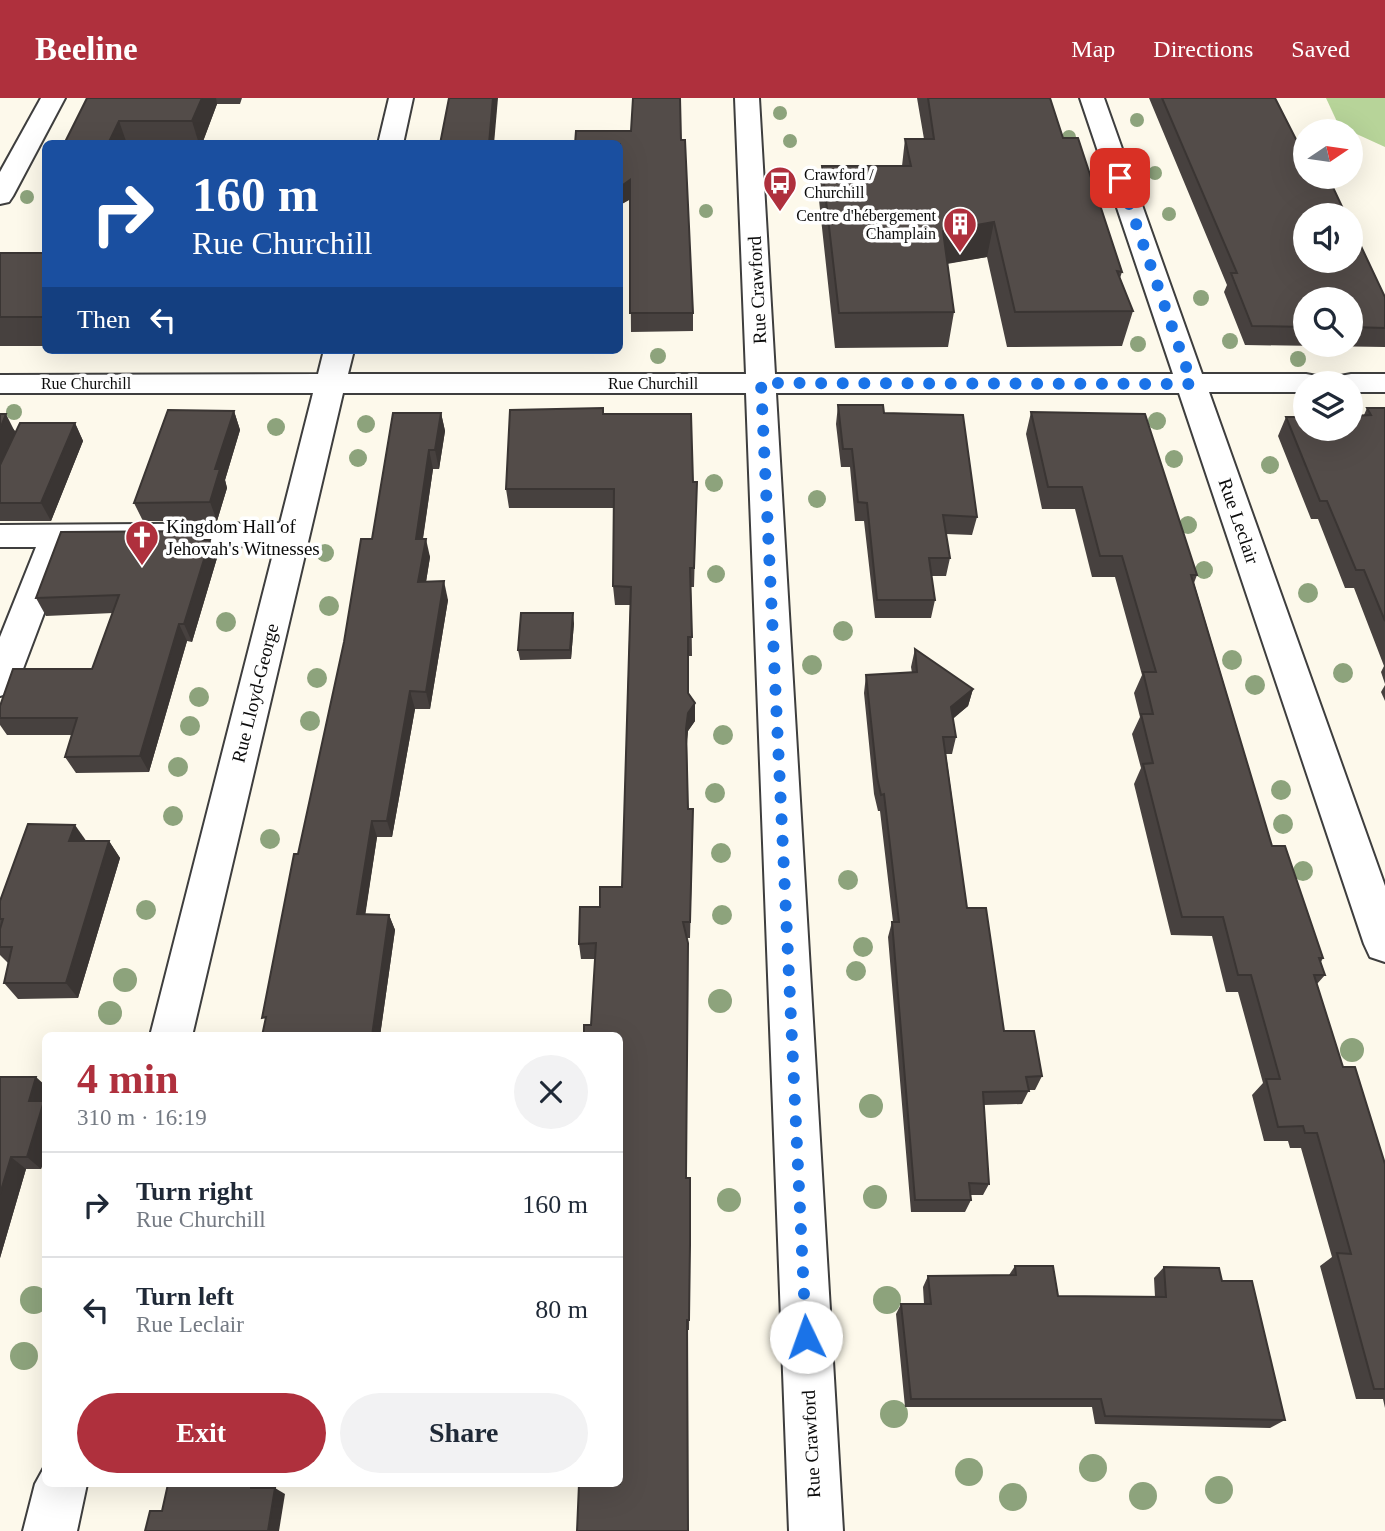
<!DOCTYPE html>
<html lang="en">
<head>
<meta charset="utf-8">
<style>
	:root { --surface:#fff; --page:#f2f2f3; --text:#1f2937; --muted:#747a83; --line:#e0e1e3; --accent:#af303d }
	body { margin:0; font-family:"Times New Roman",serif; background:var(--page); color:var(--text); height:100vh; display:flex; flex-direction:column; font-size:26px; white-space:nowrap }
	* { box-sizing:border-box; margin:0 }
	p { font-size:23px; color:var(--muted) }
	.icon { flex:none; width:38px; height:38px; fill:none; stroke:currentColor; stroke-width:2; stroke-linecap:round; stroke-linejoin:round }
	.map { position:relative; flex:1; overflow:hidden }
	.panel { position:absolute; left:42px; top:934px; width:581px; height:455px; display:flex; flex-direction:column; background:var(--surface); border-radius:10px; box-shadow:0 7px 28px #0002 }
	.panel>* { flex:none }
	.banner { position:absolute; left:42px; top:42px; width:581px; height:214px; border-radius:10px; box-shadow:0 7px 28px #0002; background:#1a4fa0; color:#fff; overflow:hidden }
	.needle { width:46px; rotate:77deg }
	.buttons { position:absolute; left:1293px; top:21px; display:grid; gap:14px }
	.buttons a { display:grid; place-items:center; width:70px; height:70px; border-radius:50%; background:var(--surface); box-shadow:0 7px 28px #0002; font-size:35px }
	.pin { position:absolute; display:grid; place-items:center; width:60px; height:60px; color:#fff; margin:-30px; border-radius:14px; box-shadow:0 4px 10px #0006 }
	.me { position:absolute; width:77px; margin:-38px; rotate:357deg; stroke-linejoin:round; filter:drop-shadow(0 0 5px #0008) }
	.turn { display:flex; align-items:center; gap:24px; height:147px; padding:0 35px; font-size:32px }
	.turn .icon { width:91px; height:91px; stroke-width:2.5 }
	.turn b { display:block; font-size:49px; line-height:60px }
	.then { display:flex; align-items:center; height:66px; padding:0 35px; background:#0003; gap:14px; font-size:26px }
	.round { display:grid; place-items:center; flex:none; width:74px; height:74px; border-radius:37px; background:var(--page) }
	.summary { display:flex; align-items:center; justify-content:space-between; height:119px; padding:0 35px }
	h1 { font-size:42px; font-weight:600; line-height:52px; color:var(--accent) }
	.primary-button { display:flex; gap:14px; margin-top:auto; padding:14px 35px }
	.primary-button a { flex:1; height:80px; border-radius:42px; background:var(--accent); color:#fff; font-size:28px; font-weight:600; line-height:80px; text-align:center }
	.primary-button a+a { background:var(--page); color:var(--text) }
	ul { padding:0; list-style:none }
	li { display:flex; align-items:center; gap:21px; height:105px; padding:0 35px; border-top:2px solid var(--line) }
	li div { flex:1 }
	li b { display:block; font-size:26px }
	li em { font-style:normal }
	header { display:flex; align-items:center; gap:42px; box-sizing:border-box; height:98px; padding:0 35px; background:var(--accent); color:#fff }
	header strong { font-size:33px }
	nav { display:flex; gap:38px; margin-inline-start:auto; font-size:24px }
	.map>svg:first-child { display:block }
	.forest { fill:#b7d499 }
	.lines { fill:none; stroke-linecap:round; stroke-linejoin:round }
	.minor-casing { stroke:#3e3e3e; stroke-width:4 }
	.minor { fill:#fff; fill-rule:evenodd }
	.tree { fill:#8da37c }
	.wall { fill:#47413f; fill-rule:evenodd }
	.shaded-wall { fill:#3a3533 }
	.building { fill:#534c49; stroke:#3a3533; stroke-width:2 }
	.route { stroke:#1a73e8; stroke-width:12; stroke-dasharray:0 21.6 }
	.labels { text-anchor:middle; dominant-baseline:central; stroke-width:7; stroke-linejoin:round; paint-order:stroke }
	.far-poi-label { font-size:16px; fill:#0b0b0b; stroke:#fff; text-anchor:start }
	.far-street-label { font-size:16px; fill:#0b0b0b; stroke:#fff }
	.street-label { font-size:19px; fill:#0b0b0b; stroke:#fff }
	.poi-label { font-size:19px; fill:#0b0b0b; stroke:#fff; text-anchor:start }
</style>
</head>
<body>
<header>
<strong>Beeline</strong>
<nav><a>Map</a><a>Directions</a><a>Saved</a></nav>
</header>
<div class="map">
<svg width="1385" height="1433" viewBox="0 0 1385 1433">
	<rect width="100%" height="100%" fill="#fdf9eb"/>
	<path class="forest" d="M 1326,0 L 1385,0 L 1385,49 L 1339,28 Z"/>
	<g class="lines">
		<g class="minor-casing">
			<g id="minor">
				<path d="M 41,0 L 65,0 L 13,98 L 9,104 L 0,106 L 0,74 Z"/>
				<path d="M 389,0 L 413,0 L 403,46 L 378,46 Z"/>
				<path d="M 735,0 L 759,0 L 775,276 L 1173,276 L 1080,0 L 1104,0 L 1202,276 L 1306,276 L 1317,278 L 1321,285 L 1306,285 L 1306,294 L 1209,294 L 1385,788 L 1385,864 L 1370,859 L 1364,846 L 1179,295 L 776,295 L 843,1433 L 789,1433 L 746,295 L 343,295 L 192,938 L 150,938 L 275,448 L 69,449 L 18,584 L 13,594 L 0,598 L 0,539 L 36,449 L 0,449 L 0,427 L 280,425 L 313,295 L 0,295 L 0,277 L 318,276 L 324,252 L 354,252 L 348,276 L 746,276 Z"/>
				<path d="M 1351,276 L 1385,276 L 1385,294 L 1351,294 L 1351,285 L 1336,285 L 1340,278 Z"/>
				<path d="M 46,1366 L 46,1386 L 87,1386 L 77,1433 L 23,1433 L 35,1386 Z"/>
			</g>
		</g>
		<use href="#minor" class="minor"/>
	</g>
	<g class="tree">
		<circle cx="780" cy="15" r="7"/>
		<circle cx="1137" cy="22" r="7"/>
		<circle cx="1069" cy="39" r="7"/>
		<circle cx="790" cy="43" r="7"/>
		<circle cx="1155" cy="75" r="7"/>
		<circle cx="27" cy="99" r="7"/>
		<circle cx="706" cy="113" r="7"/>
		<circle cx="1169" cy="116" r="7"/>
		<circle cx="1201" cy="200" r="8"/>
		<circle cx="1230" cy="243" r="8"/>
		<circle cx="1138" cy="246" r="8"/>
		<circle cx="658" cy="258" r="8"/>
		<circle cx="1298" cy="261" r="8"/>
		<circle cx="14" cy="314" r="8"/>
		<circle cx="1157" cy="323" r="9"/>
		<circle cx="366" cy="326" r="9"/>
		<circle cx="276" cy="329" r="9"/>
		<circle cx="358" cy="360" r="9"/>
		<circle cx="1174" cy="361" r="9"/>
		<circle cx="1270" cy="367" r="9"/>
		<circle cx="714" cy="385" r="9"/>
		<circle cx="817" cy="401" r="9"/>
		<circle cx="1188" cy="427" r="9"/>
		<circle cx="325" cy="455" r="9"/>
		<circle cx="1204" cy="472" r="9"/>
		<circle cx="716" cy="476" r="9"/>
		<circle cx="1308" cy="495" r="10"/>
		<circle cx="329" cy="508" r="10"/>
		<circle cx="226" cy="524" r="10"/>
		<circle cx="843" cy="533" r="10"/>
		<circle cx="1232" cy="562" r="10"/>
		<circle cx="812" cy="567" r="10"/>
		<circle cx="1343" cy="575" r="10"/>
		<circle cx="317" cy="580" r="10"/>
		<circle cx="1255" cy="587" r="10"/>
		<circle cx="199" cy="599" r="10"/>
		<circle cx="310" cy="623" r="10"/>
		<circle cx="190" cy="628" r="10"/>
		<circle cx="723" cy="637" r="10"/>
		<circle cx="178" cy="669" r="10"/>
		<circle cx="1281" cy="692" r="10"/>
		<circle cx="715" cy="695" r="10"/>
		<circle cx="173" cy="718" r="10"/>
		<circle cx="1283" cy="726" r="10"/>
		<circle cx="270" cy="741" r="10"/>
		<circle cx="721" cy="755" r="10"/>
		<circle cx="1303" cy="773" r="10"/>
		<circle cx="848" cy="782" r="10"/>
		<circle cx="146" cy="812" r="10"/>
		<circle cx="722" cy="817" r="10"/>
		<circle cx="863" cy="849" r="10"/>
		<circle cx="856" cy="873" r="10"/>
		<circle cx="125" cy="882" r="12"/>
		<circle cx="720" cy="903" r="12"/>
		<circle cx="110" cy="915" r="12"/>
		<circle cx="1352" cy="952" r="12"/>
		<circle cx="871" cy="1008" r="12"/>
		<circle cx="875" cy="1099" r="12"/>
		<circle cx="729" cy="1102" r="12"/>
		<circle cx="34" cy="1202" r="14"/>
		<circle cx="887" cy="1202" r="14"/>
		<circle cx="24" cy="1258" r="14"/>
		<circle cx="894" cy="1316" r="14"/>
		<circle cx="1093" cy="1370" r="14"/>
		<circle cx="969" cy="1374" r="14"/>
		<circle cx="1219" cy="1392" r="14"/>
		<circle cx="1143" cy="1398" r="14"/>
		<circle cx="1013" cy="1399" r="14"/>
	</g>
	<g class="wall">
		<path d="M 87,0 L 242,0 L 240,6 L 217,6 L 202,46 L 64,46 Z"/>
		<path d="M 917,0 L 1050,0 L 1063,40 L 1122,174 L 1120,180 L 1133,213 L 1122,248 L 1007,249 L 987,159 L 947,166 L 954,214 L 948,249 L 835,250 L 819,102 L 822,68 L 902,68 L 905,41 L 924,41 Z"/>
		<path d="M 1149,0 L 1275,0 L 1385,230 L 1385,249 L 1245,247 L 1224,194 L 1227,187 ZM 1306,201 L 1351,201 L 1351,247 L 1306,247 Z"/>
		<path d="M 681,42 L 693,215 L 693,233 L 631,234 L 630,101 L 620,107 L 620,46 Z"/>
		<rect x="0" y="155" width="46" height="93"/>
		<path d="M 838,307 L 884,315 L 977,419 L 972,437 L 946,436 L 950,460 L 946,478 L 931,478 L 935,502 L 931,520 L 875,520 L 864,423 L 855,423 L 850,369 L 841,369 L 836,326 Z"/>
		<path d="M 603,310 L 604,316 L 693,384 L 697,384 L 694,489 L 691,489 L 692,558 L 688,558 L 688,596 L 695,623 L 688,633 L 687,646 L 688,711 L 693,729 L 690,840 L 687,840 L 687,1080 L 690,1159 L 689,1232 L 687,1232 L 620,1386 L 591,927 L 595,861 L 581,861 L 579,846 L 600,809 L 622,789 L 630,507 L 615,507 L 613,488 L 614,410 L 509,410 L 506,391 Z"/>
		<path d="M 1367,310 L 1385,310 L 1385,586 L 1381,574 L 1384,568 L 1354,490 L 1345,490 L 1318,421 L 1311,421 L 1278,338 L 1286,319 L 1364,317 Z"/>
		<path d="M 234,313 L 240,332 L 225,382 L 227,390 L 217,423 L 143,423 L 134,405 Z"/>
		<path d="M 1031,314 L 1197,477 L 1194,485 L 1272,748 L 1323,860 L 1321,864 L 1325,877 L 1317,886 L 1343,969 L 1385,1066 L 1385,1310 L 1383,1301 L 1356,1301 L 1320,1168 L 1332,1159 L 1301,1050 L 1290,1050 L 1288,1043 L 1264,1043 L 1252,997 L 1263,985 L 1238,894 L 1226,894 L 1212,838 L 1171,837 L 1134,686 L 1141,670 L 1132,636 L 1140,619 L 1134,595 L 1142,577 L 1115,479 L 1092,479 L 1075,411 L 1042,411 L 1026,336 Z"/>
		<path d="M 441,315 L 445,333 L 439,371 L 433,371 L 423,441 L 430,459 L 426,484 L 448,502 L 430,611 L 415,611 L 392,739 L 377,739 L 365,816 L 389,817 L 395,832 L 380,938 L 262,938 L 298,756 L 372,441 Z"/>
		<path d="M 0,316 L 16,334 L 75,325 L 83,343 L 51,423 L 0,423 Z"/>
		<path d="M 205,442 L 217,460 L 192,544 L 187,543 L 149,674 L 76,675 L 65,659 L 72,637 L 7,637 L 0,627 L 0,608 L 92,571 L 113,515 L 46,518 L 36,500 Z"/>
		<path d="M 574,525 L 571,561 L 520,562 L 518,552 Z"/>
		<path d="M 915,551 L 973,591 L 968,608 L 953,620 L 956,639 L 952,656 L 946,656 L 967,810 L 1004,933 L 1042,978 L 1035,992 L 1029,992 L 1022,1006 L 984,1007 L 989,1086 L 983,1097 L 971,1097 L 971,1102 L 965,1114 L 911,1114 L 888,839 L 892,824 L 893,824 L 880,713 L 878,713 L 874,696 L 864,595 L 866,577 L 912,575 L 911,569 Z"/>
		<path d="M 1385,587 L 1385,603 L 1381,594 Z"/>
		<path d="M 86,743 L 109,743 L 120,760 L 78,900 L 18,901 L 4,885 L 8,865 L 0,857 L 0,803 Z"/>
		<path d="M 0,979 L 46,988 L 46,1057 L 41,1071 L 26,1071 L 0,1160 Z"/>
		<path d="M 1015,1168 L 1058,1198 L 1155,1199 L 1154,1180 L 1164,1169 L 1222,1183 L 1285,1322 L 1270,1330 L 1095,1326 L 1092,1309 L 905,1309 L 896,1216 L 901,1206 L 924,1206 L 923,1189 L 928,1178 L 1009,1177 Z"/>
	</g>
	<g class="shaded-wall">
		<path d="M 202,0 L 216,0 L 217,6 L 202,46 L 199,46 L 192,23 Z"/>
		<path d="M 493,0 L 498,0 L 494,46 L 489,46 Z"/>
		<path d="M 119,23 L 127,46 L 108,46 Z"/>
		<path d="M 630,82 L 631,101 L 620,107 L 620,89 Z"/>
		<path d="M 994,124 L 987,159 L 937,167 L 943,133 Z"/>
		<path d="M 234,313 L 240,332 L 225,382 L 227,390 L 217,423 L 210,404 L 215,371 Z"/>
		<path d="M 441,315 L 445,333 L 439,371 L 435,352 Z"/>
		<path d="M 6,316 L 16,336 L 0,375 L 0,331 Z"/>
		<path d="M 75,325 L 83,343 L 51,423 L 41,405 Z"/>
		<path d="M 429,352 L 433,371 L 420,459 L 416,441 Z"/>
		<path d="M 201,433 L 208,450 L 210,442 L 217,460 L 192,544 L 184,526 L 198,442 Z"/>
		<path d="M 426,441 L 430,459 L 423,502 L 418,484 Z"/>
		<path d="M 444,483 L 448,502 L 430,611 L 426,594 Z"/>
		<path d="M 573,515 L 574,525 L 571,561 L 570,552 Z"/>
		<path d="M 179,526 L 187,543 L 149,674 L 140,658 Z"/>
		<path d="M 973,591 L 968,608 L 947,626 L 951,609 Z"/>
		<path d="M 410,593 L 415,611 L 392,739 L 387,723 Z"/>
		<path d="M 695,605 L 695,623 L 688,633 L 686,649 L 688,615 Z"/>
		<path d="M 372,723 L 377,739 L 363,832 L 357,816 Z"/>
		<path d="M 75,727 L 87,744 L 69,743 Z"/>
		<path d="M 109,743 L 120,760 L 78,900 L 66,885 Z"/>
		<path d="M 389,817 L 395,832 L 380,938 L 372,938 Z"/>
		<path d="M 36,979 L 46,988 L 46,1057 L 41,1071 L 27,1059 L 29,1003 Z"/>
		<path d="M 11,1059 L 26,1071 L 0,1160 L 0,1096 Z"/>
		<path d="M 251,1386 L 264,1386 L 262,1396 L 251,1390 Z"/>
		<path d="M 275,1390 L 285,1396 L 279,1433 L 268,1433 Z"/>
	</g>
	<g class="building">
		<path d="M 87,0 L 202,0 L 192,23 L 119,23 L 108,46 L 64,46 Z"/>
		<path d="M 449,0 L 493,0 L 489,46 L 440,46 Z"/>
		<path d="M 633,0 L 680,0 L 681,42 L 685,42 L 693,215 L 630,215 L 630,82 L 620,89 L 620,46 L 575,46 L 576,33 L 631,33 Z"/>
		<path d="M 928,0 L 1050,0 L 1063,40 L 1078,40 L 1122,174 L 1117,173 L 1133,213 L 1015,214 L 994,124 L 943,133 L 954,214 L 839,215 L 822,68 L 911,68 L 905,41 L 934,41 Z"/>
		<path d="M 1162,0 L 1275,0 L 1304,57 L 1306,57 L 1306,79 L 1325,79 L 1331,85 L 1346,117 L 1306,117 L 1306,163 L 1351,163 L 1351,127 L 1385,199 L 1385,230 L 1351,229 L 1351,201 L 1306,201 L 1306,229 L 1252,228 L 1231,175 L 1237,175 Z"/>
		<rect x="0" y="155" width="46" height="64"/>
		<path d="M 838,307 L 883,307 L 884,315 L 963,317 L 977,419 L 943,417 L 950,460 L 929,460 L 935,502 L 877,502 L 867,405 L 858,404 L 852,351 L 843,351 Z"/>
		<path d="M 603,310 L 603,316 L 691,316 L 693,384 L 697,384 L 694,470 L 690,470 L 692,539 L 688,539 L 688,595 L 695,605 L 688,615 L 686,631 L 688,711 L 693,711 L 690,824 L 683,824 L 688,845 L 686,1080 L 690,1080 L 690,1147 L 689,1222 L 687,1222 L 688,1433 L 577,1433 L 579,1386 L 620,1386 L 620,938 L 584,938 L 584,927 L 591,927 L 596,845 L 579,846 L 580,809 L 600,809 L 600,789 L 622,789 L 631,489 L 613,488 L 614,391 L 506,391 L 510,312 Z"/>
		<path d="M 1367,310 L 1385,310 L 1385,523 L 1364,472 L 1356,472 L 1327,403 L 1320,403 L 1286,319 L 1306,319 L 1306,331 L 1351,331 L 1351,318 L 1371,317 Z"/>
		<path d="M 168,312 L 234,313 L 215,371 L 220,371 L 210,404 L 134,405 Z"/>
		<path d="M 1031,314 L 1145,316 L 1197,477 L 1191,477 L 1272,748 L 1285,748 L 1323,860 L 1319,860 L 1325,877 L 1314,877 L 1343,969 L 1355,969 L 1385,1066 L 1385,1291 L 1374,1291 L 1337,1155 L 1351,1156 L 1317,1035 L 1305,1035 L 1303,1028 L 1278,1029 L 1266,981 L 1280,981 L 1251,877 L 1238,877 L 1223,819 L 1182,819 L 1143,666 L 1153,665 L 1141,616 L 1153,616 L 1143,574 L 1156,574 L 1122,458 L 1100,458 L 1082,389 L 1048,389 Z"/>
		<path d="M 393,315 L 441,315 L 435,352 L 429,352 L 416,441 L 426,441 L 418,484 L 444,483 L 426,594 L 410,593 L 387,723 L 372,723 L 357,816 L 389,817 L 372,938 L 262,938 L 266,919 L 262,920 L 294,756 L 298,756 L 344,544 L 361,441 L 372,441 Z"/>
		<path d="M 0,316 L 6,316 L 0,331 Z"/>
		<path d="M 20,325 L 75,325 L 41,405 L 0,405 L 0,367 Z"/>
		<path d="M 201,433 L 198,442 L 210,442 L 184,526 L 179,526 L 140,658 L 65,659 L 77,620 L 0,620 L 0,608 L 13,571 L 92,571 L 119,497 L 36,500 L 61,434 Z"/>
		<path d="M 521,515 L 573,515 L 570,552 L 518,552 Z"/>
		<path d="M 915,551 L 973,591 L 951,609 L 956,639 L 943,639 L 967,810 L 986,810 L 1004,933 L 1034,933 L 1042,978 L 1026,979 L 1029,993 L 983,994 L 989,1086 L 969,1085 L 971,1102 L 915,1102 L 892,824 L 899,824 L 884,696 L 881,697 L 877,679 L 866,577 L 917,574 Z"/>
		<path d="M 28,726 L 75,727 L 69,743 L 109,743 L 66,885 L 4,885 L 12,849 L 0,849 L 0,831 L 3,821 L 0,821 L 0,803 Z"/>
		<path d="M 0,979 L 36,979 L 29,1003 L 44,1003 L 27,1059 L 11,1059 L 0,1096 Z"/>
		<path d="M 1015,1168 L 1053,1168 L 1058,1198 L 1166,1199 L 1164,1169 L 1219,1170 L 1222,1183 L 1252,1183 L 1285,1322 L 1105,1318 L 1101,1301 L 911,1301 L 901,1206 L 931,1206 L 928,1178 L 1016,1177 Z"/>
		<path d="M 168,1386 L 251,1386 L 251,1390 L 275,1390 L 268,1433 L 145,1433 L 150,1413 L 162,1413 Z"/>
	</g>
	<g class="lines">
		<path class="route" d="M 806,1239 L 761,285 L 1192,286 L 1120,80"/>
	</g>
	<defs>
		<g id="bus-pin" transform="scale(1.75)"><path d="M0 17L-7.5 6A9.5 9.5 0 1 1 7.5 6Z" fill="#af303d" stroke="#fff"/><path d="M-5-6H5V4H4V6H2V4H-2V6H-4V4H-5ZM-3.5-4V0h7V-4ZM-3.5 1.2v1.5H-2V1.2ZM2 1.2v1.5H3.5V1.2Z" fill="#fff"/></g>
		<g id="building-pin" transform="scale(1.75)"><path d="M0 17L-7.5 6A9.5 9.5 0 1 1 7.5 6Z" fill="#af303d" stroke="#fff"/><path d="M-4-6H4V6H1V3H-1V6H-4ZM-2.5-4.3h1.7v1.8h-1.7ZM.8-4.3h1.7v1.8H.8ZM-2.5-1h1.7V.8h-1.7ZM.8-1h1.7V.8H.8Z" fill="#fff"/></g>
		<g id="church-pin" transform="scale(1.75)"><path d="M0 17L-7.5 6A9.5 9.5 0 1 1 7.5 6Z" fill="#af303d" stroke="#fff"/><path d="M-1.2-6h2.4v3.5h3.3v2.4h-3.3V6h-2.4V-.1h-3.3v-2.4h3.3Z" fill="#fff"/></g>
	</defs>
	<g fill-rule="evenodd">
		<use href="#bus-pin" x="780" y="85"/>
		<use href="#building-pin" x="960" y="126"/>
		<use href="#church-pin" x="142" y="439"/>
	</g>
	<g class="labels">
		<g class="far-poi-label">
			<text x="804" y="76">Crawford /<tspan x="804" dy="18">Churchill</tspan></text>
			<text x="936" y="117" text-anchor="end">Centre d'hébergement<tspan x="936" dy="18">Champlain</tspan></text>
		</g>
		<g class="far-street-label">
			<text x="86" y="285">Rue Churchill</text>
			<text x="653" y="285">Rue Churchill</text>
		</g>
		<g class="street-label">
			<text transform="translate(757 192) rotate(-93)">Rue Crawford</text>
			<text transform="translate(1239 423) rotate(71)">Rue Leclair</text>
			<text transform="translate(255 595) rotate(-76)">Rue Lloyd-George</text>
			<text transform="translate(811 1346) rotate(-93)">Rue Crawford</text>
		</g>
		<g class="poi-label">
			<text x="166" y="428">Kingdom Hall of<tspan x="166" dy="22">Jehovah's Witnesses</tspan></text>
		</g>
	</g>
</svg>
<div class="buttons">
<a><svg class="needle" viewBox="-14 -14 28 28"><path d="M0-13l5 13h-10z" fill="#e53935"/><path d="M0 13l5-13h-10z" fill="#747a83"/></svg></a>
<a><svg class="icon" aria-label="sound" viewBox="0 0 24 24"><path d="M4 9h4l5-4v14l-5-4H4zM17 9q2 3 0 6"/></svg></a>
<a><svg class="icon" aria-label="search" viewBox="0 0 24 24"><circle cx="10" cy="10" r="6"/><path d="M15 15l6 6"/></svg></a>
<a><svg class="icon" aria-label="layers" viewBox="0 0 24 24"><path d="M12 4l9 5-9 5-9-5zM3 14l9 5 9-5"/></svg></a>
</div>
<div class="pin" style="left:1120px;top:80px;background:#d93025"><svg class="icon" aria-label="arrive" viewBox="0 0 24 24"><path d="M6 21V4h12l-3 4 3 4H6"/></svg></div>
<svg class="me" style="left:806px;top:1239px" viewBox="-20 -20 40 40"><circle r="19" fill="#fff"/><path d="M0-13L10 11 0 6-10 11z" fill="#1a73e8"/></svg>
<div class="banner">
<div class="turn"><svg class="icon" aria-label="right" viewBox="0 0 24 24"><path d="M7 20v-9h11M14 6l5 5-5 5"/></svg><div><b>160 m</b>Rue Churchill</div></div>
<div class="then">Then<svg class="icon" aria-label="left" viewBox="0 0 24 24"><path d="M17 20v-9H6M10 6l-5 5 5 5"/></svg></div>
</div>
<section class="panel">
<div class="summary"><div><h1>4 min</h1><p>310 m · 16:19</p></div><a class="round"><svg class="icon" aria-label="close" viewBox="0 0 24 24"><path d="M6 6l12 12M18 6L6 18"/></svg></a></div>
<ul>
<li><svg class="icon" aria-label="right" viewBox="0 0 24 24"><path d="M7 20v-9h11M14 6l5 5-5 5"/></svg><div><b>Turn right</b><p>Rue Churchill</p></div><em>160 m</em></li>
<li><svg class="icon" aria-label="left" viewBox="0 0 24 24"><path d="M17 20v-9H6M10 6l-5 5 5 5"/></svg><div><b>Turn left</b><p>Rue Leclair</p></div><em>80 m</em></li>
</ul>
<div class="primary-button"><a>Exit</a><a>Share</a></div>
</section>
</div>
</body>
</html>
